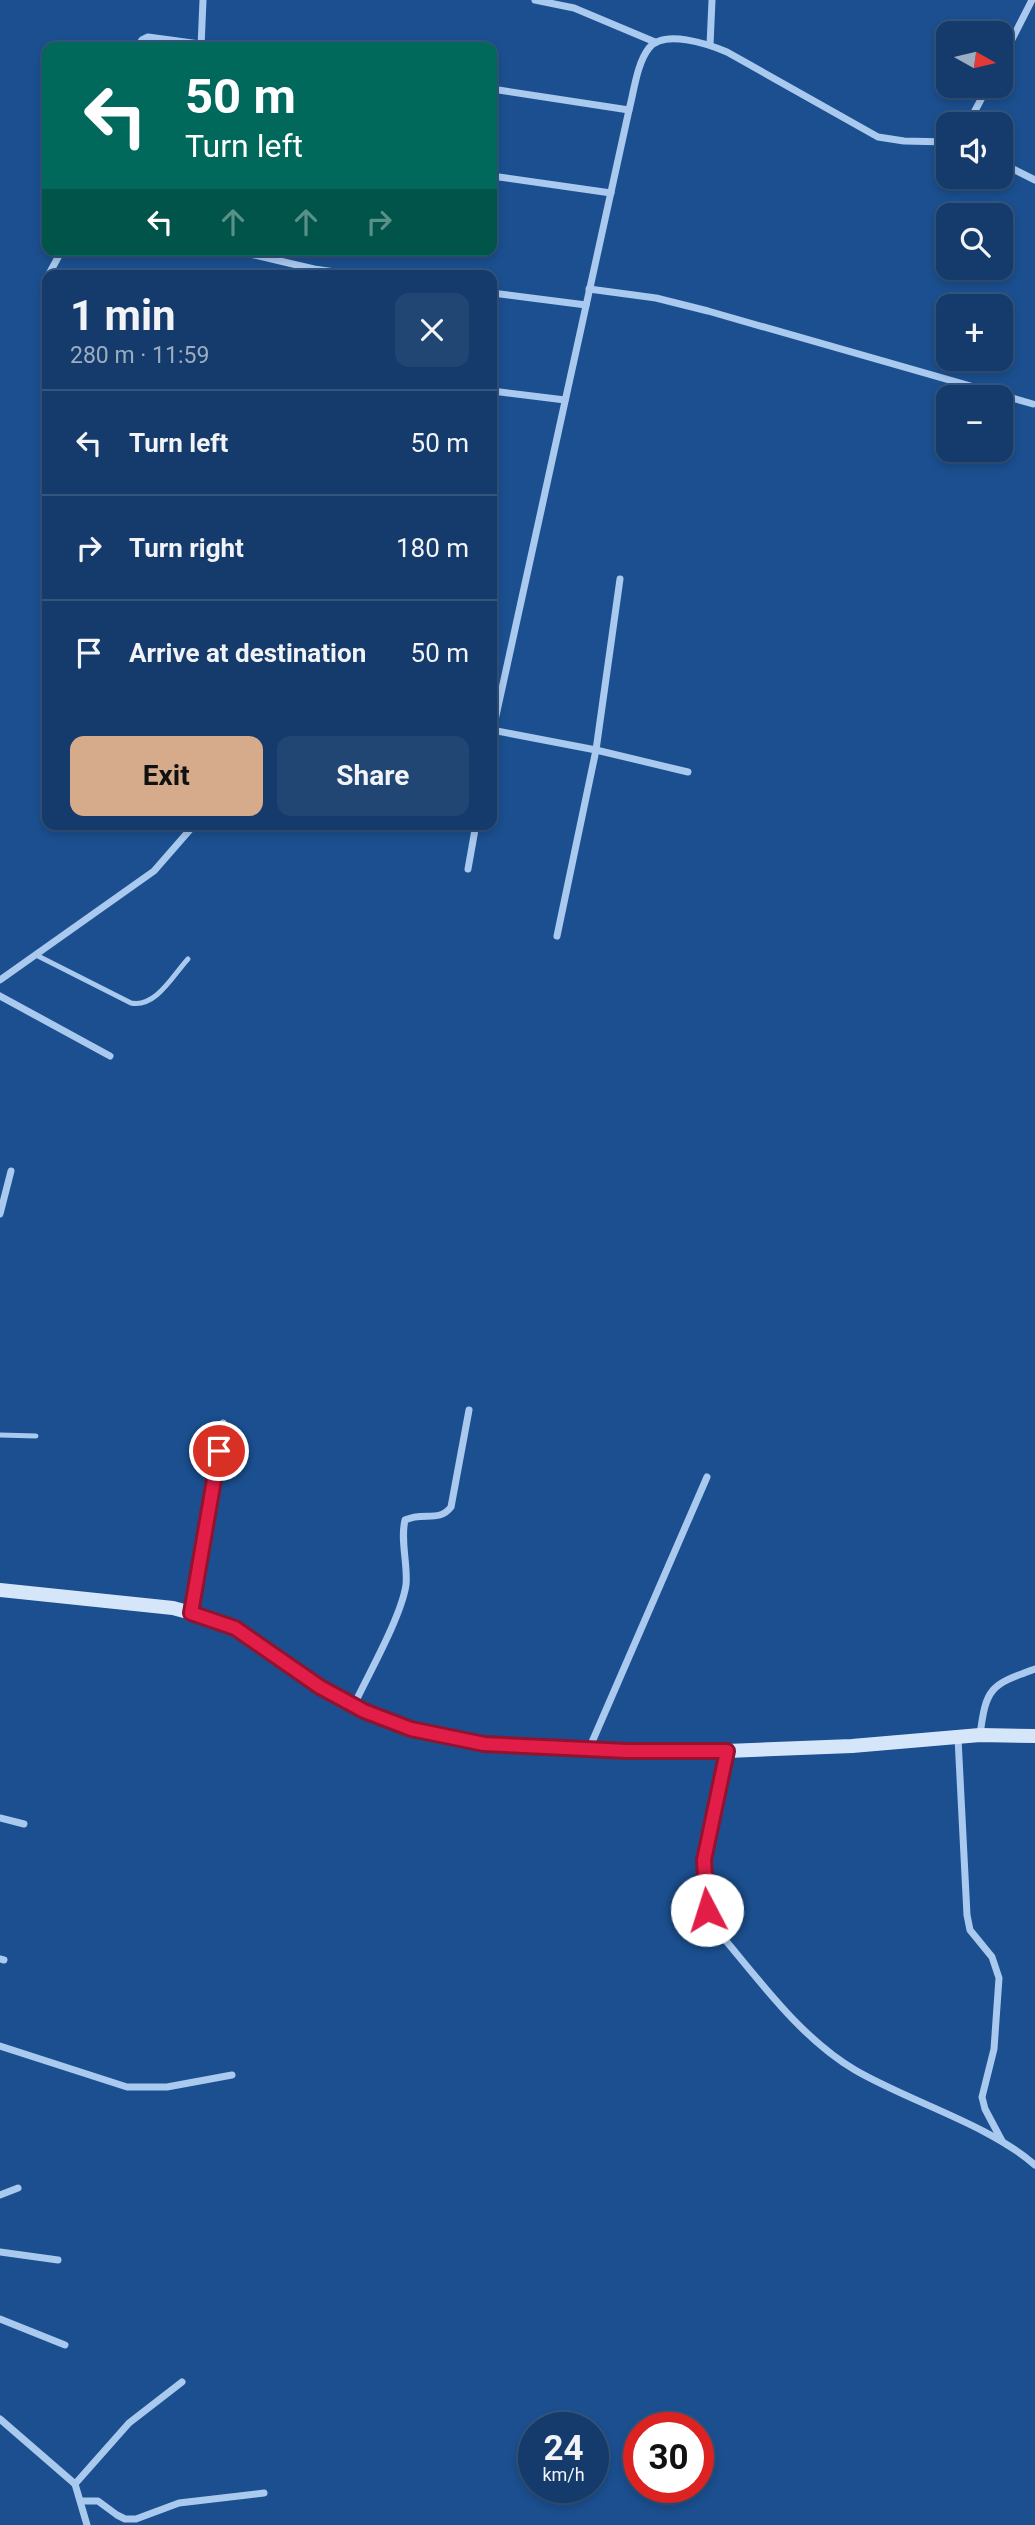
<!DOCTYPE html>
<html lang="en">
<head>
<meta charset="utf-8">
<style>
	:root { --surface:#143b6b; --page:#214673; --text:#f1f3f6; --muted:#9dadc1; --line:#33557e; --accent:#d6ab8b }
	body { margin:0; font-family:Roboto,sans-serif; background:var(--page); color:var(--text); height:100vh; display:flex; flex-direction:column; font-size:26px; white-space:nowrap }
	* { box-sizing:border-box; margin:0 }
	p { font-size:23px; color:var(--muted) }
	.icon { flex:none; width:38px; height:38px; fill:none; stroke:currentColor; stroke-width:2; stroke-linecap:round; stroke-linejoin:round }
	.map { position:relative; flex:1; overflow:hidden }
	.drawer { position:absolute; left:42px; top:270px; width:455px; height:560px; display:flex; flex-direction:column; background:var(--surface); border-radius:14px; box-shadow:0 4px 10px #0003,0 0 0 2px var(--line) }
	.drawer>* { flex:none }
	.hud { position:absolute; left:42px; top:42px; width:455px; height:214px; border-radius:14px; box-shadow:0 4px 10px #0003,0 0 0 2px var(--line); background:#00695c; color:#fff; overflow:hidden }
	.needle { width:46px; rotate:98deg }
	.controls { position:absolute; left:936px; top:21px; display:grid; gap:14px }
	.controls a { display:grid; place-items:center; width:77px; height:77px; border-radius:14px; background:var(--surface); box-shadow:0 4px 10px #0003,0 0 0 2px var(--line); font-size:35px }
	.speed { position:absolute; left:518px; top:2412px; display:flex; gap:14px; font-size:35px; font-weight:700; text-align:center }
	.speed>* { display:grid; place-content:center; width:91px; height:91px; border-radius:50%; background:var(--surface); box-shadow:0 4px 10px #0003,0 0 0 2px var(--line); line-height:1 }
	.speed small { font-size:18px; font-weight:400 }
	.speed .limit { border:10px solid #d22; background:#fff; color:#111 }
	.pin { position:absolute; display:grid; place-items:center; width:60px; height:60px; color:#fff; margin:-30px; border:4px solid #fff; border-radius:50%; box-shadow:0 2px 7px #0007 }
	.me { position:absolute; width:77px; margin:-38px; rotate:355deg; stroke-linejoin:round; filter:drop-shadow(0 0 5px #0008) }
	.turn { display:flex; align-items:center; gap:24px; height:147px; padding:0 28px; font-size:32px }
	.turn .icon { width:91px; height:91px; stroke-width:2.5 }
	.turn b { display:block; font-size:49px; line-height:60px }
	.lanes { display:flex; align-items:center; height:66px; padding:0 28px; background:#0003; justify-content:center; gap:35px; direction:ltr }
	.lanes .off { opacity:.35 }
	.round { display:grid; place-items:center; flex:none; width:74px; height:74px; border-radius:14px; background:var(--page) }
	.overview { display:flex; align-items:center; justify-content:space-between; height:119px; padding:0 28px }
	h1 { font-size:42px; font-weight:700; line-height:52px }
	.cta { display:flex; gap:14px; margin-top:auto; padding:14px 28px }
	.cta a { flex:1; height:80px; border-radius:14px; background:var(--accent); color:#111; font-size:28px; font-weight:700; line-height:80px; text-align:center }
	.cta a+a { background:var(--page); color:var(--text) }
	ul { padding:0; list-style:none }
	li { display:flex; align-items:center; gap:21px; height:105px; padding:0 28px; border-top:2px solid var(--line) }
	li div { flex:1 }
	li b { display:block; font-size:26px }
	li em { font-style:normal }
	.map>svg:first-child { display:block }
	.lines { fill:none; stroke-linecap:round; stroke-linejoin:round }
	.lane { stroke:#a9c9ee; stroke-width:5 }
	.street { stroke:#a9c9ee; stroke-width:7 }
	.secondary { stroke:#d6e6fa; stroke-width:14 }
	.route-casing { stroke:#92132f; stroke-width:18 }
	.route { stroke:#e11d48; stroke-width:12 }
</style>
</head>
<body>
<div class="map">
<svg width="1035" height="2525" viewBox="0 0 1035 2525">
	<rect width="100%" height="100%" fill="#1b4f8f"/>
	<g class="lines">
		<g class="lane">
			<path d="M 36,955 L 131,1003 C 156,1008 173,975 188,959"/>
			<path d="M 0,1435 L 36,1436"/>
		</g>
		<g class="street">
			<path d="M 535,0 L 574,8 L 655,42"/>
			<path d="M 710,45 L 712,0"/>
			<path d="M 137,47 L 142,40 L 148,37 L 222,47"/>
			<path d="M 201,47 L 203,0"/>
			<path d="M 1001,61 L 1032,0"/>
			<path d="M 492,89 L 629,110"/>
			<path d="M 968,124 L 988,86"/>
			<path d="M 1001,163 L 1035,180"/>
			<path d="M 492,176 L 611,193"/>
			<path d="M 244,250 L 250,254 L 314,269 L 356,275"/>
			<path d="M 49,274 L 62,250"/>
			<path d="M 589,289 L 656,298 L 708,311 L 1033,404"/>
			<path d="M 492,293 L 586,305"/>
			<path d="M 492,391 L 565,400"/>
			<path d="M 492,730 L 596,750 L 688,772"/>
			<path d="M 492,734 L 629,110 C 634,91 637,63 649,48 C 664,29 708,44 727,52 L 878,137 L 904,141 L 948,142"/>
			<path d="M 468,869 L 476,824"/>
			<path d="M 557,936 L 596,750 L 620,579"/>
			<path d="M 0,980 L 154,871 L 195,824"/>
			<path d="M 0,996 L 110,1056"/>
			<path d="M 0,1214 L 11,1171"/>
			<path d="M 191,1612 L 223,1423"/>
			<path d="M 354,1705 C 369,1673 401,1617 406,1585 C 408,1563 400,1541 405,1520 C 423,1511 439,1523 451,1507 L 469,1410"/>
			<path d="M 980,1735 C 986,1688 990,1685 1035,1669"/>
			<path d="M 958,1738 L 967,1915 L 970,1930 L 992,1957 L 999,1978 L 994,2049 L 982,2097 L 985,2109 L 1002,2141"/>
			<path d="M 589,1749 L 707,1477"/>
			<path d="M 727,1751 C 715,1809 690,1873 716,1929 C 758,1978 799,2037 855,2070 C 910,2102 988,2124 1035,2165"/>
			<path d="M 0,1818 L 24,1824"/>
			<path d="M 0,1959 L 4,1960"/>
			<path d="M 0,2046 L 127,2087 L 167,2087 L 232,2075"/>
			<path d="M 0,2195 L 18,2188"/>
			<path d="M 0,2252 L 58,2260"/>
			<path d="M 0,2319 L 65,2345"/>
			<path d="M 0,2419 L 75,2484 L 87,2525"/>
			<path d="M 75,2484 L 129,2423 L 182,2382"/>
			<path d="M 81,2501 L 98,2501 L 117,2515 L 125,2519 L 136,2519 L 179,2503 L 264,2493"/>
		</g>
		<path class="secondary" d="M 0,1590 L 173,1608 L 206,1617 L 235,1628 L 320,1687 L 364,1711 L 411,1729 L 484,1744 L 627,1751 L 727,1751 L 852,1746 L 980,1735 L 1035,1736"/>
	</g>
	<g class="lines">
		<g class="route-casing">
			<path id="route" d="M 219,1451 L 191,1613 L 235,1628 L 320,1687 L 364,1711 L 411,1729 L 484,1744 L 627,1751 L 727,1751 L 704,1860 L 707,1910"/>
		</g>
		<use href="#route" class="route"/>
	</g>
</svg>
<div class="controls">
<a><svg class="needle" viewBox="-14 -14 28 28"><path d="M0-13l5 13h-10z" fill="#e53935"/><path d="M0 13l5-13h-10z" fill="#9dadc1"/></svg></a>
<a><svg class="icon" aria-label="sound" viewBox="0 0 24 24"><path d="M4 9h4l5-4v14l-5-4H4zM17 9q2 3 0 6"/></svg></a>
<a><svg class="icon" aria-label="search" viewBox="0 0 24 24"><circle cx="10" cy="10" r="6"/><path d="M15 15l6 6"/></svg></a>
<a>+</a>
<a>−</a>
</div>
<div class="speed"><div>24<small>km/h</small></div><div class="limit">30</div></div>
<div class="pin" style="left:219px;top:1451px;background:#d93025"><svg class="icon" aria-label="arrive" viewBox="0 0 24 24"><path d="M6 21V4h12l-3 4 3 4H6"/></svg></div>
<svg class="me" style="left:707px;top:1910px" viewBox="-20 -20 40 40"><circle r="19" fill="#fff"/><path d="M0-13L10 11 0 6-10 11z" fill="#e11d48"/></svg>
<div class="hud">
<div class="turn"><svg class="icon" aria-label="left" viewBox="0 0 24 24"><path d="M17 20v-9H6M10 6l-5 5 5 5"/></svg><div><b>50 m</b>Turn left</div></div>
<div class="lanes"><svg class="icon" aria-label="left" viewBox="0 0 24 24"><path d="M17 20v-9H6M10 6l-5 5 5 5"/></svg><svg class="icon off" aria-label="ahead" viewBox="0 0 24 24"><path d="M12 20V5M6 11l6-6 6 6"/></svg><svg class="icon off" aria-label="ahead" viewBox="0 0 24 24"><path d="M12 20V5M6 11l6-6 6 6"/></svg><svg class="icon off" aria-label="right" viewBox="0 0 24 24"><path d="M7 20v-9h11M14 6l5 5-5 5"/></svg></div>
</div>
<section class="drawer">
<div class="overview"><div><h1>1 min</h1><p>280 m · 11:59</p></div><a class="round"><svg class="icon" aria-label="close" viewBox="0 0 24 24"><path d="M6 6l12 12M18 6L6 18"/></svg></a></div>
<ul>
<li><svg class="icon" aria-label="left" viewBox="0 0 24 24"><path d="M17 20v-9H6M10 6l-5 5 5 5"/></svg><div><b>Turn left</b></div><em>50 m</em></li>
<li><svg class="icon" aria-label="right" viewBox="0 0 24 24"><path d="M7 20v-9h11M14 6l5 5-5 5"/></svg><div><b>Turn right</b></div><em>180 m</em></li>
<li><svg class="icon" aria-label="arrive" viewBox="0 0 24 24"><path d="M6 21V4h12l-3 4 3 4H6"/></svg><div><b>Arrive at destination</b></div><em>50 m</em></li>
</ul>
<div class="cta"><a>Exit</a><a>Share</a></div>
</section>
</div>
</body>
</html>
